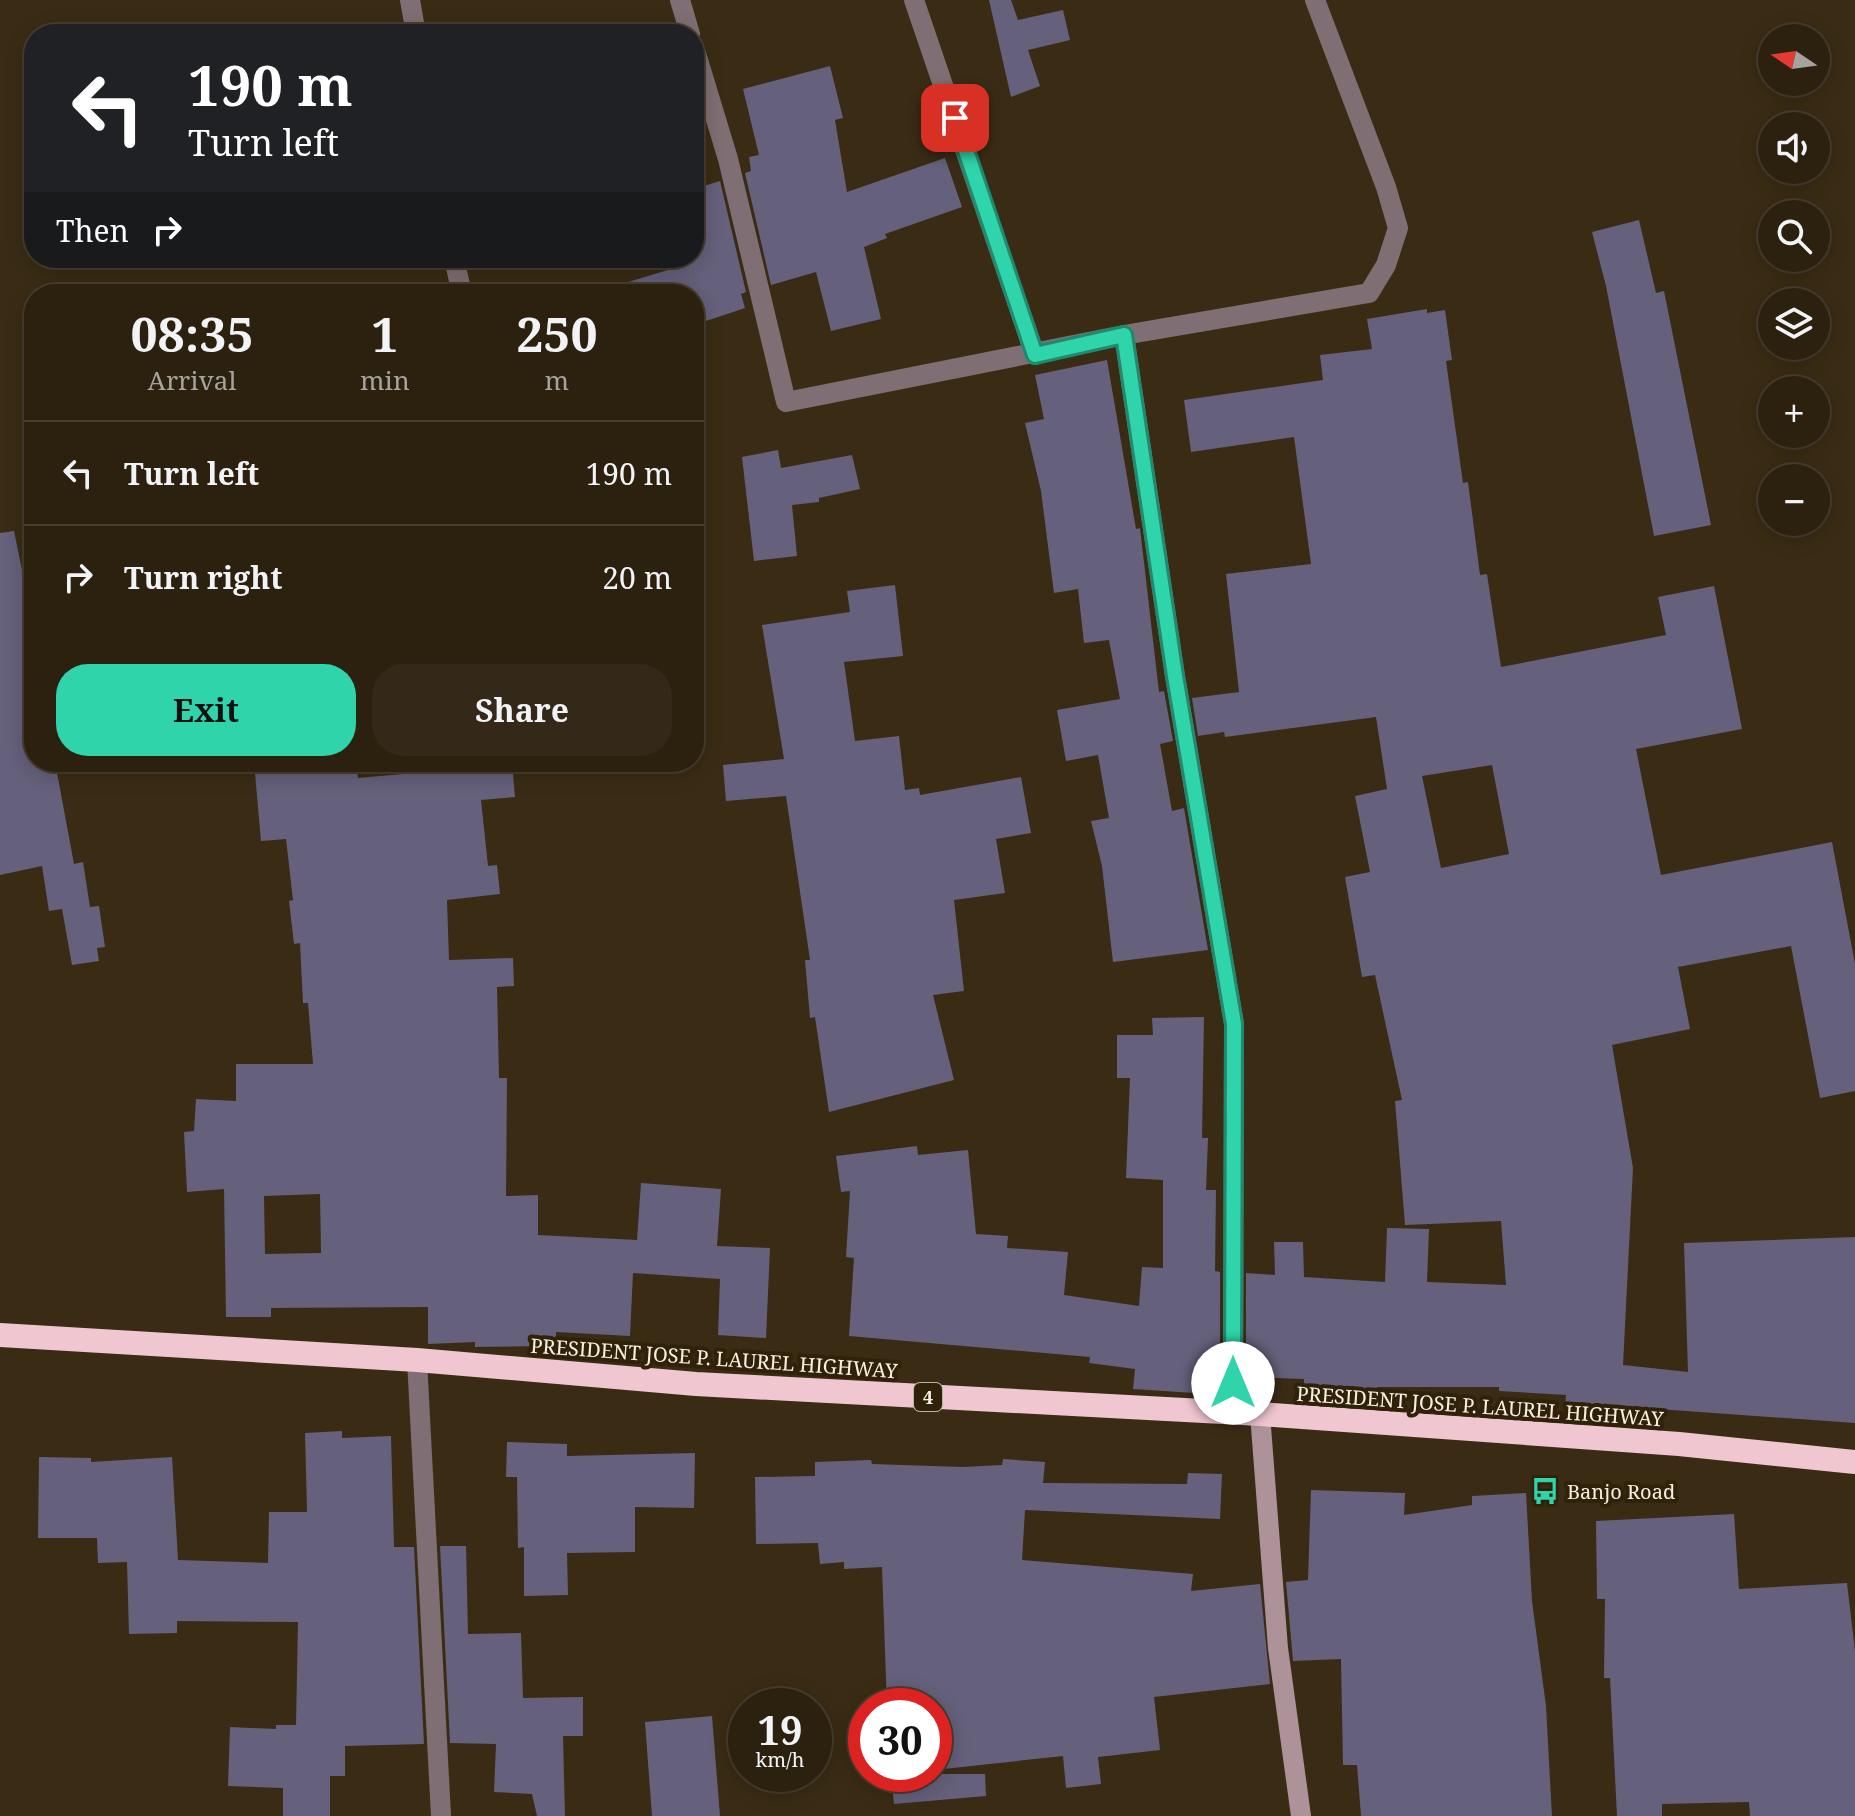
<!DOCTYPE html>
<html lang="en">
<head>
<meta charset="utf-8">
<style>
	:root { --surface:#2c210f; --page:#342918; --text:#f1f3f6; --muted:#a6a39e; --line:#483e2f; --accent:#2fd4aa }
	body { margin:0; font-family:"Noto Serif",serif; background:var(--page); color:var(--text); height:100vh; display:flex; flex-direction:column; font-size:30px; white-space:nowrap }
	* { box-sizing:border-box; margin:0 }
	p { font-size:26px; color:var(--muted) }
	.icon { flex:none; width:44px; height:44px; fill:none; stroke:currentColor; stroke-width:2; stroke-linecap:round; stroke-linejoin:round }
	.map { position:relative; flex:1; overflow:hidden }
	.sheet { position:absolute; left:24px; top:284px; width:680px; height:488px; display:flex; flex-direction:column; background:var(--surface); border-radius:32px; box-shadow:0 4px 20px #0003,0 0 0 2px var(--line) }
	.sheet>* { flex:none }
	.banner { position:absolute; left:24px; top:24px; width:680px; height:244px; border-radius:32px; box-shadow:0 4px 20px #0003,0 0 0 2px var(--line); background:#202124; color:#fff; overflow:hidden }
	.needle { width:52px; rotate:283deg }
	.controls { position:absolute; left:1758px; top:24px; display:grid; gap:16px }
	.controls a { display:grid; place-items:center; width:72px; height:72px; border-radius:50%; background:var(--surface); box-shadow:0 4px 20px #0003,0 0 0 2px var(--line); font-size:40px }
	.speed { position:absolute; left:728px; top:1688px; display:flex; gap:16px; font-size:40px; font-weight:700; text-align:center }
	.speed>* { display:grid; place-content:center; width:104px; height:104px; border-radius:50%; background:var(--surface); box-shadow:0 4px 20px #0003,0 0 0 2px var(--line); line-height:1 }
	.speed small { font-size:20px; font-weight:400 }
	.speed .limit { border:12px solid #d22; background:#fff; color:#111 }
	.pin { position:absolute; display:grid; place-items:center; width:68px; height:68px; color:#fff; margin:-34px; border-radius:16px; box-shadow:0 4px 12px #0006 }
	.me { position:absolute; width:88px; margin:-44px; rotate:0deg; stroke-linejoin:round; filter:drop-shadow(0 0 6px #0008) }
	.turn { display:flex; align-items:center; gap:28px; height:168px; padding:0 32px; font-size:36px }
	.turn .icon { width:104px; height:104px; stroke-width:2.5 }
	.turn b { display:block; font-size:56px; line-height:68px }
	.then { display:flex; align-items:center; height:76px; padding:0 32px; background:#0003; gap:16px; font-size:30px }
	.eta { display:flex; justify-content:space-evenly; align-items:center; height:136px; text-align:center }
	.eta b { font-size:48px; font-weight:700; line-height:56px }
	.primary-button { display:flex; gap:16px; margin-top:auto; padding:16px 32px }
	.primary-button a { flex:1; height:92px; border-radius:32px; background:var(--accent); color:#111; font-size:32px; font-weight:700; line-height:92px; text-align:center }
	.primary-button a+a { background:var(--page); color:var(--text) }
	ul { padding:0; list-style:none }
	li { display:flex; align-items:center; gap:24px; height:104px; padding:0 32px; border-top:2px solid var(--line) }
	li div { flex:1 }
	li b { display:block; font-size:30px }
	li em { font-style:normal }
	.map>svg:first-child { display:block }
	.building { fill:#65607b; fill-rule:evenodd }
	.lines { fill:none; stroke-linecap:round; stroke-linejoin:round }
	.street { stroke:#7f6e73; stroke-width:20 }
	.secondary { stroke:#ad9299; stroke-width:20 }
	.highway { stroke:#f0c6d1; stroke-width:24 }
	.route-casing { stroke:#1f8a6e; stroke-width:20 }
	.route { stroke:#2fd4aa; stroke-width:14 }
	.labels { text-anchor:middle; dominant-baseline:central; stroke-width:8; stroke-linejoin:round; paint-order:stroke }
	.shield { fill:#302209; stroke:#bdb2a0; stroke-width:2 }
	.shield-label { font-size:18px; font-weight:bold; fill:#f9efe1 }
	.street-label { font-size:20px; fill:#f9efe1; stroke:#302209 }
	.poi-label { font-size:20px; fill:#f9efe1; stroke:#302209; text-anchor:start }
</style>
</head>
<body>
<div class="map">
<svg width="1855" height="1816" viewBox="0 0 1855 1816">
	<rect width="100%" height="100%" fill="#3a2c14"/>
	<g class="building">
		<path d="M 989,0 L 1011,0 L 1018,20 L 1063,10 L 1070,40 L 1028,50 L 1040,86 L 1011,97 Z"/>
		<path d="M 830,66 L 843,118 L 835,120 L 847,192 L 945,158 L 962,207 L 885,234 L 887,238 L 864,247 L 881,319 L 831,331 L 816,272 L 771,285 L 745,173 L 751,171 L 749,157 L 759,155 L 743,89 Z"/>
		<path d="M 720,181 L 746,292 L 741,294 L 745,308 L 694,325 L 694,294 L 613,294 L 612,287 L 694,262 L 694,189 Z"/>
		<path d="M 1639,220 L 1656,293 L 1664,291 L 1711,525 L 1654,536 L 1606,286 L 1592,232 Z"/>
		<path d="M 1427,309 L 1427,313 L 1445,310 L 1452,360 L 1446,361 L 1463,483 L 1468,482 L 1480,575 L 1487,574 L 1501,667 L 1666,635 L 1658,597 L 1714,586 L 1742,729 L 1636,749 L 1661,875 L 1832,842 L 1855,964 L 1855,1091 L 1820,1098 L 1791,946 L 1678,967 L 1690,1029 L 1612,1045 L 1633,1168 L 1623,1365 L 1688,1372 L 1684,1243 L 1855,1237 L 1855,1423 L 1658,1409 L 1657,1416 L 1565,1409 L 1566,1395 L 1499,1391 L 1499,1387 L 1377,1387 L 1377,1394 L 1304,1389 L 1304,1379 L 1246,1377 L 1246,1273 L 1275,1275 L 1274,1242 L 1303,1242 L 1304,1277 L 1385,1282 L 1387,1228 L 1429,1229 L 1427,1282 L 1506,1285 L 1501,1221 L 1405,1225 L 1395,1101 L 1402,1100 L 1375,975 L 1362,977 L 1345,877 L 1370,872 L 1355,796 L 1387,789 L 1376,717 L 1225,737 L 1224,732 L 1198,736 L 1192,698 L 1239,692 L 1226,574 L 1311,564 L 1294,437 L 1191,452 L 1184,400 L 1323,380 L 1320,355 L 1372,349 L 1367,319 ZM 1492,765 L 1509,854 L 1441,868 L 1422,776 Z"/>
		<path d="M 1107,360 L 1136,529 L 1140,528 L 1159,692 L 1164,691 L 1173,741 L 1160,744 L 1172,811 L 1184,808 L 1208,950 L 1113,962 L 1102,866 L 1091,821 L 1109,818 L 1098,755 L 1066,761 L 1057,710 L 1120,699 L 1109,640 L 1084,643 L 1078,589 L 1054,593 L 1041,491 L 1025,423 L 1044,419 L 1035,375 Z"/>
		<path d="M 778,450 L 781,468 L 852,455 L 860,489 L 819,498 L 819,502 L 792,505 L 797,556 L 754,561 L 742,457 Z"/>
		<path d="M 14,531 L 34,628 L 34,762 L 55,762 L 74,864 L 83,862 L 90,907 L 99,906 L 105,947 L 97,948 L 99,961 L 72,965 L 62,909 L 49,911 L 42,866 L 0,875 L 0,533 Z"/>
		<path d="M 895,585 L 903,656 L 844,662 L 855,741 L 899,736 L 905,790 L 919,788 L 920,795 L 1021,777 L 1031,833 L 996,839 L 1005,893 L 954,900 L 964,991 L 933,995 L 954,1080 L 829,1112 L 815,1017 L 810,1018 L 805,960 L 810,960 L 786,796 L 726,801 L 723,765 L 784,759 L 762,625 L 850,612 L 847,591 Z"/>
		<path d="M 254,762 L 356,762 L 358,778 L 426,772 L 426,768 L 512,762 L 515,797 L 481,800 L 488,866 L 497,865 L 500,894 L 447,900 L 449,960 L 513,958 L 514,986 L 497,987 L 499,1078 L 507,1078 L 506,1196 L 538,1195 L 538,1235 L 637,1240 L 641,1183 L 721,1189 L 717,1246 L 770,1248 L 766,1338 L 718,1335 L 720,1279 L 633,1273 L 630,1336 L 556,1332 L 556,1346 L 475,1347 L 475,1342 L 428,1344 L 428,1307 L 271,1308 L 271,1317 L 226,1317 L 224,1189 L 187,1192 L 184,1132 L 194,1131 L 196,1099 L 236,1101 L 236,1064 L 313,1064 L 308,1003 L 303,1003 L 300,943 L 294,944 L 289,901 L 293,900 L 286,839 L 261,841 ZM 320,1194 L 321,1253 L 265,1254 L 264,1196 Z"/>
		<path d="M 1204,1017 L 1202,1138 L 1208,1138 L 1206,1190 L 1216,1190 L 1215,1271 L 1220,1272 L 1220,1376 L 1210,1375 L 1209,1394 L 1133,1389 L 1135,1369 L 1089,1363 L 1090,1357 L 849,1336 L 854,1258 L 846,1257 L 850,1191 L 841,1192 L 836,1156 L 917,1146 L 918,1155 L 968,1150 L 976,1234 L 1008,1236 L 1007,1248 L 1068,1252 L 1064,1295 L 1139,1306 L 1142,1267 L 1163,1268 L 1163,1180 L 1126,1178 L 1130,1078 L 1117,1078 L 1117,1035 L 1153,1035 L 1152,1018 Z"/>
		<path d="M 342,1431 L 342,1438 L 391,1436 L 394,1547 L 414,1547 L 424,1744 L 345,1746 L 345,1776 L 330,1776 L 330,1816 L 283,1816 L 283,1788 L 228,1786 L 230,1727 L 276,1729 L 276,1725 L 296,1725 L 298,1622 L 177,1621 L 177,1633 L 129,1634 L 127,1562 L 98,1563 L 97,1538 L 38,1538 L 39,1457 L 91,1458 L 91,1462 L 172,1457 L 178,1560 L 268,1563 L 269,1512 L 307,1512 L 305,1433 Z"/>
		<path d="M 507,1442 L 567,1444 L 567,1456 L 695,1453 L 694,1508 L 635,1507 L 635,1552 L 567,1553 L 568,1595 L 524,1596 L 524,1547 L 518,1548 L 517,1477 L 506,1477 Z"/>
		<path d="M 1003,1459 L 1045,1462 L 1043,1483 L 1187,1484 L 1188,1473 L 1222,1474 L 1220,1519 L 1025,1510 L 1022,1560 L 1193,1574 L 1191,1591 L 1260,1584 L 1270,1684 L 1154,1697 L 1160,1750 L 1098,1757 L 1101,1784 L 1066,1788 L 1063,1756 L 934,1770 L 934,1706 L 887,1706 L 882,1567 L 844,1569 L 844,1562 L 820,1564 L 818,1543 L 756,1544 L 755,1477 L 815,1476 L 815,1462 L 871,1460 L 872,1464 L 963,1467 L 1002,1465 Z"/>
		<path d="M 1311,1490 L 1405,1493 L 1404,1515 L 1472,1505 L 1472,1496 L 1526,1493 L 1532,1601 L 1546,1706 L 1552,1816 L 1361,1816 L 1357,1765 L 1343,1765 L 1341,1659 L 1293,1661 L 1286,1582 L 1308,1580 Z"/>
		<path d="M 1734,1514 L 1739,1589 L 1847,1583 L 1855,1651 L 1855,1816 L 1750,1816 L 1749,1802 L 1662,1804 L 1662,1816 L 1617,1816 L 1610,1678 L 1604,1678 L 1605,1599 L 1597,1599 L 1596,1521 Z"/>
		<path d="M 440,1546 L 466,1546 L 468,1634 L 521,1633 L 523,1698 L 583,1697 L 583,1736 L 563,1736 L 565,1816 L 537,1816 L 532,1794 L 494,1792 L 496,1744 L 450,1743 Z"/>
		<path d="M 712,1716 L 720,1816 L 652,1816 L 645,1722 Z"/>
		<path d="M 891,1774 L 985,1774 L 986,1796 L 894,1804 Z"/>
	</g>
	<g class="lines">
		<g class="street">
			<path d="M 410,0 L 416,34"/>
			<path d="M 680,0 L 690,34"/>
			<path d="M 914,0 L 1035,355"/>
			<path d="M 694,47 L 728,159 L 786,402 L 1124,335"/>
			<path d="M 454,258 L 462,294"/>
			<path d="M 417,1360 L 441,1816"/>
			<path d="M 1233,1413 L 1234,1024 L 1175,676 L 1124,335 L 1369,293 L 1386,265 L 1398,228 L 1386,187 L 1315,0"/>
		</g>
		<path class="secondary" d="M 1260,1414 L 1278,1648 L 1301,1816"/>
		<path class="highway" d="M 0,1335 L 417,1360 L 696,1384 L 1260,1414 L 1679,1444 L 1855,1462"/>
	</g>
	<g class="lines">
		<g class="route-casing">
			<path id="route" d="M 955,118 L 1035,355 L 1124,335 L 1175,676 L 1234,1024 L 1233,1383"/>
		</g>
		<use href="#route" class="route"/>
	</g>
	<defs>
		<g id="bus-bare" transform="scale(2.16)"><path d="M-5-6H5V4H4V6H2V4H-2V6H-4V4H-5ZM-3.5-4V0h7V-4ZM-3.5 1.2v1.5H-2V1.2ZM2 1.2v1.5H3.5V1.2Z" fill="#2fd4aa" stroke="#302209" stroke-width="2.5" paint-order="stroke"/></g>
	</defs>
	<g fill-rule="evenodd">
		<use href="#bus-bare" x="1545" y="1491"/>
	</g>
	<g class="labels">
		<rect class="shield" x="914" y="1383" width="28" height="28" rx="6"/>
		<g class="shield-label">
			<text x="928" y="1397">4</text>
		</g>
		<g class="street-label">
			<text transform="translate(714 1358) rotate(4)">PRESIDENT JOSE P. LAUREL HIGHWAY</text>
			<text transform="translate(1480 1406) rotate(4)">PRESIDENT JOSE P. LAUREL HIGHWAY</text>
		</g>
		<g class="poi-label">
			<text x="1567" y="1491">Banjo Road</text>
		</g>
	</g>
</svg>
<div class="controls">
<a><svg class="needle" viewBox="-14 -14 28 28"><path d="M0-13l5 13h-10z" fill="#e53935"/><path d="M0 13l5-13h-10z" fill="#a6a39e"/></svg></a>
<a><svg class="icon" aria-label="sound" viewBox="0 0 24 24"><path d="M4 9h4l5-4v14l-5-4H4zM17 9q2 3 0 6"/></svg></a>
<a><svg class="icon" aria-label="search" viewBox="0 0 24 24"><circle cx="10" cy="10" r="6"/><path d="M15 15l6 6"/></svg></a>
<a><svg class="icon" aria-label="layers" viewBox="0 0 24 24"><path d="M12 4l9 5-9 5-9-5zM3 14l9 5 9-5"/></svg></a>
<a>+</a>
<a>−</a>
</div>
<div class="speed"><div>19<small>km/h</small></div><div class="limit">30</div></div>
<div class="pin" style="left:955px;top:118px;background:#d93025"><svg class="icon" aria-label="arrive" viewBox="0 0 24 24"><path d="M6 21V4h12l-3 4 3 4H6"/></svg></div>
<svg class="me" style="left:1233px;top:1383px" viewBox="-20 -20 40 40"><circle r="19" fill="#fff"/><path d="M0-13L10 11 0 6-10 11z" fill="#2fd4aa"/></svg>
<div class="banner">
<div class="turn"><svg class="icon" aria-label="left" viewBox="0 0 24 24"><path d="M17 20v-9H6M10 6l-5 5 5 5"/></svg><div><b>190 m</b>Turn left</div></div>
<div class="then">Then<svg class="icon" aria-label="right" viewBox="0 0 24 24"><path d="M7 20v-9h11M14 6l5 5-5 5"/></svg></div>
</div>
<section class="sheet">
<div class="eta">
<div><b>08:35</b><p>Arrival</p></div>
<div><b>1</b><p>min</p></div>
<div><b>250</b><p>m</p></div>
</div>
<ul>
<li><svg class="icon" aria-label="left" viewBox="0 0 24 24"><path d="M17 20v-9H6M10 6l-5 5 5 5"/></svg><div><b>Turn left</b></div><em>190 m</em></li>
<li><svg class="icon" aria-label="right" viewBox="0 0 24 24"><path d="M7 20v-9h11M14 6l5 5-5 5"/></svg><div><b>Turn right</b></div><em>20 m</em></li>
</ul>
<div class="primary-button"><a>Exit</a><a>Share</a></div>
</section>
</div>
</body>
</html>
